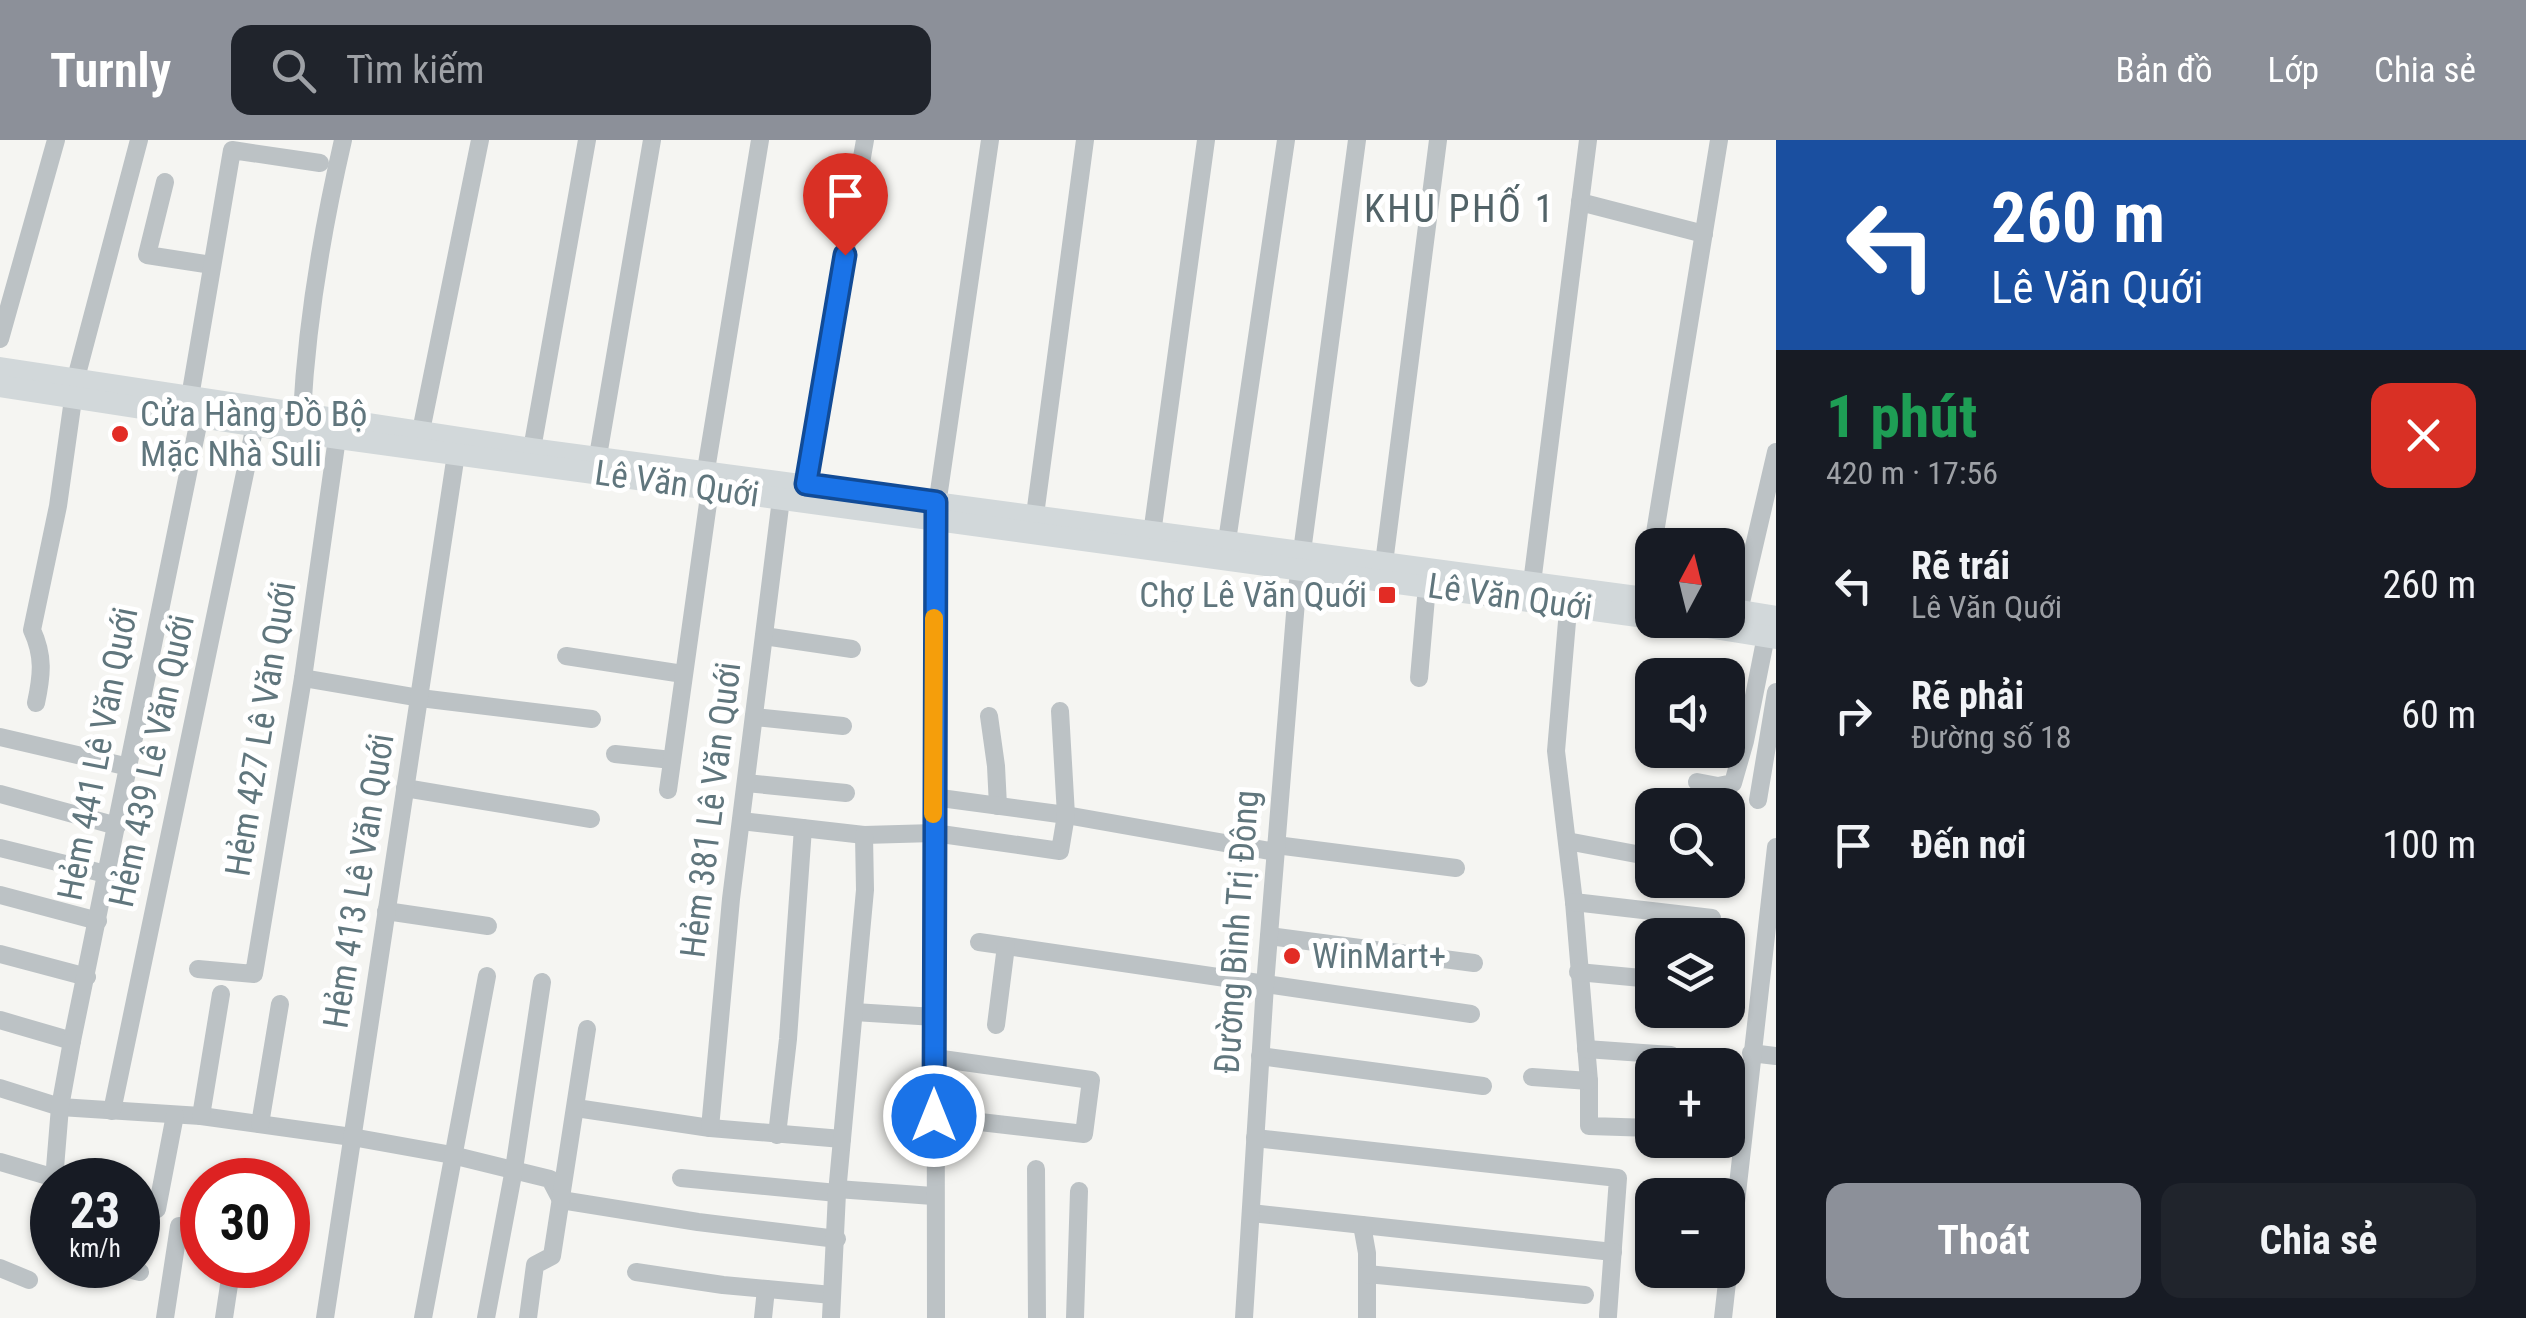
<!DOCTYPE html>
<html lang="vi">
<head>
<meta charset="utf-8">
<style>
	:root { --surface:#171b24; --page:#20242c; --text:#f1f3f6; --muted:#9ea1a6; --accent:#8c9099 }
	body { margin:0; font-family:"Roboto Condensed",sans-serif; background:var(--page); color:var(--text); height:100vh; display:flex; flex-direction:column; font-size:38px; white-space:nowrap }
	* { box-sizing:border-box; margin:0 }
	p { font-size:32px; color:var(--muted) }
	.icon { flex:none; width:55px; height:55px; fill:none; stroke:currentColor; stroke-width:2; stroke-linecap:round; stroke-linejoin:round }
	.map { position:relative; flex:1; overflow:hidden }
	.drawer { display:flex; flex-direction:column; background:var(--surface); width:750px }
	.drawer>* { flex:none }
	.guide { background:#1a4fa0; color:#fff; overflow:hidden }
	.needle { width:65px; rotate:7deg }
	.controls { position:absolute; left:1635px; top:388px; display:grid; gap:20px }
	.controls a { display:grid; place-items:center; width:110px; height:110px; border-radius:20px; background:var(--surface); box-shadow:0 2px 8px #0004; font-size:50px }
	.speed { position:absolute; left:30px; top:1018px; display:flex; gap:20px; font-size:50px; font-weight:700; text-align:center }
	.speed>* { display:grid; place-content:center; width:130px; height:130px; border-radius:50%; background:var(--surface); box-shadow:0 2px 8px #0004; line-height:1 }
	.speed small { font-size:25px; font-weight:400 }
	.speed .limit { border:15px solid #d22; background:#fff; color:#111 }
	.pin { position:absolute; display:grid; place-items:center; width:85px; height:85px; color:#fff; margin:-102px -42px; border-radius:50% 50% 50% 0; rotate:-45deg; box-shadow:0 0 10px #0007 }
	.pin .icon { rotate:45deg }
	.me { position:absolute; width:110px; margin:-55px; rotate:0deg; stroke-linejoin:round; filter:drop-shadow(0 0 8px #0008) }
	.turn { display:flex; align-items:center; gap:35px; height:210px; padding:0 50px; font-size:45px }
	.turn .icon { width:130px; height:130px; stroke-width:2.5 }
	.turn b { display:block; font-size:70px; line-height:85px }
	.round { display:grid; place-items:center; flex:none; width:105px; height:105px; border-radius:20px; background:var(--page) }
	.headline { display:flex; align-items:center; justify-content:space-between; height:170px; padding:0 50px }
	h1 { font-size:60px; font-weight:700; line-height:75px; color:#1e9e55 }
	.primary-button { display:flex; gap:20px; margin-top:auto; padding:20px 50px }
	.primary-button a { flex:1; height:115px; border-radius:20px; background:var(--accent); color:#fff; font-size:40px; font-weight:700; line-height:115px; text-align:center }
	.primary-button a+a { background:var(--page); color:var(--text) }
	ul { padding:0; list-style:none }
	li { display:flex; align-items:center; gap:30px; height:130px; padding:0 50px }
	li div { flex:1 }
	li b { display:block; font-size:38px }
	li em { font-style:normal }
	header { display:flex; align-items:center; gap:60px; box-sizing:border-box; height:140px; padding:0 50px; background:var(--accent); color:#fff }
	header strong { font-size:48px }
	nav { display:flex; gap:55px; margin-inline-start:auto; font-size:35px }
	.search { width:700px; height:90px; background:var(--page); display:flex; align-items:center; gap:25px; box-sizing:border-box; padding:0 35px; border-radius:20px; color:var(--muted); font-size:38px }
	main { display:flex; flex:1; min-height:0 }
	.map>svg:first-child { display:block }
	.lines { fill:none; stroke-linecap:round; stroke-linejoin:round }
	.minor { stroke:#bcc2c5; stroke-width:18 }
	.major { stroke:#d2d8da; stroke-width:22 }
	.route-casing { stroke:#114b97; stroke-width:25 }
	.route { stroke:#1a73e8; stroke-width:18 }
	.slow { stroke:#f59e0b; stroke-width:18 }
	.poi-dot { fill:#e22c25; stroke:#fff; stroke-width:4 }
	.labels { text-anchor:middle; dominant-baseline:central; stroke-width:10; stroke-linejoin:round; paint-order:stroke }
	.poi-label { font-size:35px; fill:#60767d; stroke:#fff; text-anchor:start }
	.street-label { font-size:35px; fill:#60767d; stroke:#fff }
	.neighbourhood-label { font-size:38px; letter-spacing:2.5px; fill:#526368; stroke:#fff }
</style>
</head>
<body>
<header>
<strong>Turnly</strong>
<div class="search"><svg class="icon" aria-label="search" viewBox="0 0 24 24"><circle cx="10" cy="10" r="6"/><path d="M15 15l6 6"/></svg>Tìm kiếm</div>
<nav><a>Bản đồ</a><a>Lớp</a><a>Chia sẻ</a></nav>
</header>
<main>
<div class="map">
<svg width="1776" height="1178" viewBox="0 0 1776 1178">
	<rect width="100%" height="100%" fill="#f5f5f2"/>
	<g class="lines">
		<g class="minor">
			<path d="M 165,42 L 147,115 L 212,125"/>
			<path d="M 1580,62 L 1704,94"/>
			<path d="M 0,199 L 56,0"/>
			<path d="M 190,257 L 232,10 L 320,23"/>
			<path d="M 302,273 C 307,180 322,91 343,0"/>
			<path d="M 421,291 L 480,0"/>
			<path d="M 532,309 L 587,0"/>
			<path d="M 598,316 L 652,0"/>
			<path d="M 706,330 L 760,0"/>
			<path d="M 805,344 L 865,0"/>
			<path d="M 1035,375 L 1085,0"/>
			<path d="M 1151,401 L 1206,0"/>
			<path d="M 1227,401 L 1286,0"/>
			<path d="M 1653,405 L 1719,0"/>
			<path d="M 1384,423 L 1438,0"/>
			<path d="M 1532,443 L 1588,0"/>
			<path d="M 1569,458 L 1556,611 L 1574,762 L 1589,941 L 1589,986 L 1652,988"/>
			<path d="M 1645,458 L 1652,410"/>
			<path d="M 1739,471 L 1776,312"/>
			<path d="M 764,496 L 852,509"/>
			<path d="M 566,516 L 683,534"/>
			<path d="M 303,538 L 420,558 L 592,579"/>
			<path d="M 1419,538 L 1427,446"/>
			<path d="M 36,563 C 42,535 44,516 32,490 L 58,366 L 76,238 L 139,0"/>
			<path d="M 989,576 L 996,626 L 998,666"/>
			<path d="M 754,577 L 843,586"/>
			<path d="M 0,597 L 129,627"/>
			<path d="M 615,614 L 672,620"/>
			<path d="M 1697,642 L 1718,646 L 1733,643 L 1745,601 L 1766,496"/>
			<path d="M 746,643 L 846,653"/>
			<path d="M 405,648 L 591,679"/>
			<path d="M 668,650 L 710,349"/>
			<path d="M 0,654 L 117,686"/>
			<path d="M 933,657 L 1066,675 L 1275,712"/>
			<path d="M 1758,660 L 1776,552"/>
			<path d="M 741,681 L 864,695 L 934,693 L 1060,711 L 1066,675 L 1060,571"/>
			<path d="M 1567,701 L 1652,717"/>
			<path d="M 1276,705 L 1456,728"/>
			<path d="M 0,708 L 106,734"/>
			<path d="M 0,755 L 98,781"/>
			<path d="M 1574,762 L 1712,778"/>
			<path d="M 386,771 L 488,786"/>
			<path d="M 1269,796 L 1474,823"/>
			<path d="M 979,802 L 1471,874"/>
			<path d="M 0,814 L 87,837"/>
			<path d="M 198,829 L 254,834 L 303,538 L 337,298"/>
			<path d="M 1578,832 L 1652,839"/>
			<path d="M 854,872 L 935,877"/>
			<path d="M 0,880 L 72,901"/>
			<path d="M 996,885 L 1006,806"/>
			<path d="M 1586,909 L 1671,915"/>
			<path d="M 1751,913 L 1776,916"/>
			<path d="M 1260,916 L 1483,946"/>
			<path d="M 935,918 L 1091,940 L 1084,994 L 980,982"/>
			<path d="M 1532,937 L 1589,941"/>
			<path d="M 0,948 L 60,967 L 201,976 L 352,997 L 452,1015 L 550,1039 L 561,1060 L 698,1082 L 837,1099"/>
			<path d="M 576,968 L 710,988 L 842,999"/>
			<path d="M 112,971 L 255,285"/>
			<path d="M 201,976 L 221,854"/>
			<path d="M 260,984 L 280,864"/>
			<path d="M 710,988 L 731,759 L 781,359"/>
			<path d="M 777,995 L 788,899 L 803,688"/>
			<path d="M 1255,998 L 1618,1038 L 1608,1176"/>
			<path d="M 0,1022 L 55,1038"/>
			<path d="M 1036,1029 L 1037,1178"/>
			<path d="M 681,1038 L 837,1053"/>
			<path d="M 54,1040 L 60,967 L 72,901 L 200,275"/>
			<path d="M 245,1040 L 246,1031"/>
			<path d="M 837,1049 L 933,1056"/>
			<path d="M 52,1054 L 45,1107 L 52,1109"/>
			<path d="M 157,1069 L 175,975"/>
			<path d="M 1251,1073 L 1613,1112"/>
			<path d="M 1362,1085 L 1367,1113 L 1367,1178"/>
			<path d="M 112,1125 L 140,1132"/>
			<path d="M 0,1128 L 29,1140"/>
			<path d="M 636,1132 L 723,1145 L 832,1155"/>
			<path d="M 1367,1134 L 1585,1155"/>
			<path d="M 165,1178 L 179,1086"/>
			<path d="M 224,1178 L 232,1125"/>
			<path d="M 325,1178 L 456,314"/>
			<path d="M 423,1178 L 487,836"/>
			<path d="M 486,1178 L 514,1029 L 542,842"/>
			<path d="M 528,1178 L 535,1125 L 552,1116 L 587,889"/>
			<path d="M 763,1178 L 766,1149"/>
			<path d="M 831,1178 L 837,1053 L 865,750 L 864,695"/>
			<path d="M 936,1178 L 935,379 L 990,0"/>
			<path d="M 1075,1178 L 1079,1051"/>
			<path d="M 1244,1178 L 1265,845 L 1297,449 L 1357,0"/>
			<path d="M 1723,1178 L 1776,707"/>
		</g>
		<g class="major">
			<path d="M 0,228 L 532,309 L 1652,459"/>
			<path d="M 0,246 L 337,298 L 1652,478"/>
			<path d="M 1728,469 L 1776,477"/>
			<path d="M 1664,480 L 1776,498"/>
		</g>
	</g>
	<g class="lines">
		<g class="route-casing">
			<path id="route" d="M 845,115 L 806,344 L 936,362 L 934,976"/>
		</g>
		<use href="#route" class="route"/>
		<path class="slow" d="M 933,674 L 934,478"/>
	</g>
	<g class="poi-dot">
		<circle cx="120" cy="294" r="10"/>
		<rect x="1377" y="445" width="20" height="20" rx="5"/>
		<circle cx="1292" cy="816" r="10"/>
	</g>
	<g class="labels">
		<g class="poi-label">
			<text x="140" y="274">Cửa Hàng Đồ Bộ<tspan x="140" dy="40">Mặc Nhà Suli</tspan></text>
			<text x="1367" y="455" text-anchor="end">Chợ Lê Văn Quới</text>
			<text x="1312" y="816">WinMart+</text>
		</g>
		<g class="street-label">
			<text transform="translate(677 344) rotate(8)">Lê Văn Quới</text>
			<text transform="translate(1510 457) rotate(8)">Lê Văn Quới</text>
			<text transform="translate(261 589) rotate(-81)">Hẻm 427 Lê Văn Quới</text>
			<text transform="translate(98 614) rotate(-79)">Hẻm 441 Lê Văn Quới</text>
			<text transform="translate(152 621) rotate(-78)">Hẻm 439 Lê Văn Quới</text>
			<text transform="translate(711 670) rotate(-83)">Hẻm 381 Lê Văn Quới</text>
			<text transform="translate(359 741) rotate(-81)">Hẻm 413 Lê Văn Quới</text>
			<text transform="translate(1237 792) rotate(-86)">Đường Bình Trị Đông</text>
		</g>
		<g class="neighbourhood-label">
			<text x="1460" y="69">KHU PHỐ 1</text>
		</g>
	</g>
</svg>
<div class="controls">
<a><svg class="needle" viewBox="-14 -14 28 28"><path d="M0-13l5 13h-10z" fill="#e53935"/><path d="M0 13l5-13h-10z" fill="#9ea1a6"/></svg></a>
<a><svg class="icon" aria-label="sound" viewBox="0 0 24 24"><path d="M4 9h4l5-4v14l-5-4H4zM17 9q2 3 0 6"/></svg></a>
<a><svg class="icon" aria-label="search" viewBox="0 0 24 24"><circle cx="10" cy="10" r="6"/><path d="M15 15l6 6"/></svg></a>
<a><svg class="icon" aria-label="layers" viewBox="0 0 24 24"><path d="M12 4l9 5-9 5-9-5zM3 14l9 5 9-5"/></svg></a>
<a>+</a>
<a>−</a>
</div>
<div class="speed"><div>23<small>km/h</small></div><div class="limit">30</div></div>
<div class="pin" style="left:845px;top:115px;background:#d93025"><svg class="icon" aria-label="arrive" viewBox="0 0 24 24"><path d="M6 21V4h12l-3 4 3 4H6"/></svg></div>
<svg class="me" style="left:934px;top:976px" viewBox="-20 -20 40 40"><circle r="17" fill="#1a73e8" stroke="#fff" stroke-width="3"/><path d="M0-11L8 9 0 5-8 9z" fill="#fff"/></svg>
</div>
<section class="drawer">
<div class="guide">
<div class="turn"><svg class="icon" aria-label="left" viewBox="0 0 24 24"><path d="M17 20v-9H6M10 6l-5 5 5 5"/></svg><div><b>260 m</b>Lê Văn Quới</div></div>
</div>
<div class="headline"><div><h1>1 phút</h1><p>420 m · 17:56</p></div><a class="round" style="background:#d93025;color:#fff"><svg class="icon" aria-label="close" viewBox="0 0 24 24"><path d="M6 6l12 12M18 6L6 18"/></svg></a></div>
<ul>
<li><svg class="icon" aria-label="left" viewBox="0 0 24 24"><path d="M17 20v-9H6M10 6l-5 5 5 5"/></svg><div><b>Rẽ trái</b><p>Lê Văn Quới</p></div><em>260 m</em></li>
<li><svg class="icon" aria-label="right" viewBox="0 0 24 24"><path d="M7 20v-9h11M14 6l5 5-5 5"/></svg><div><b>Rẽ phải</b><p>Đường số 18</p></div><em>60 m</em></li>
<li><svg class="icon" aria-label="arrive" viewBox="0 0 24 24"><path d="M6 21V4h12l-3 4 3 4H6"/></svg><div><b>Đến nơi</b></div><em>100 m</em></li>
</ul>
<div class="primary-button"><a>Thoát</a><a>Chia sẻ</a></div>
</section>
</main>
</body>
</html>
